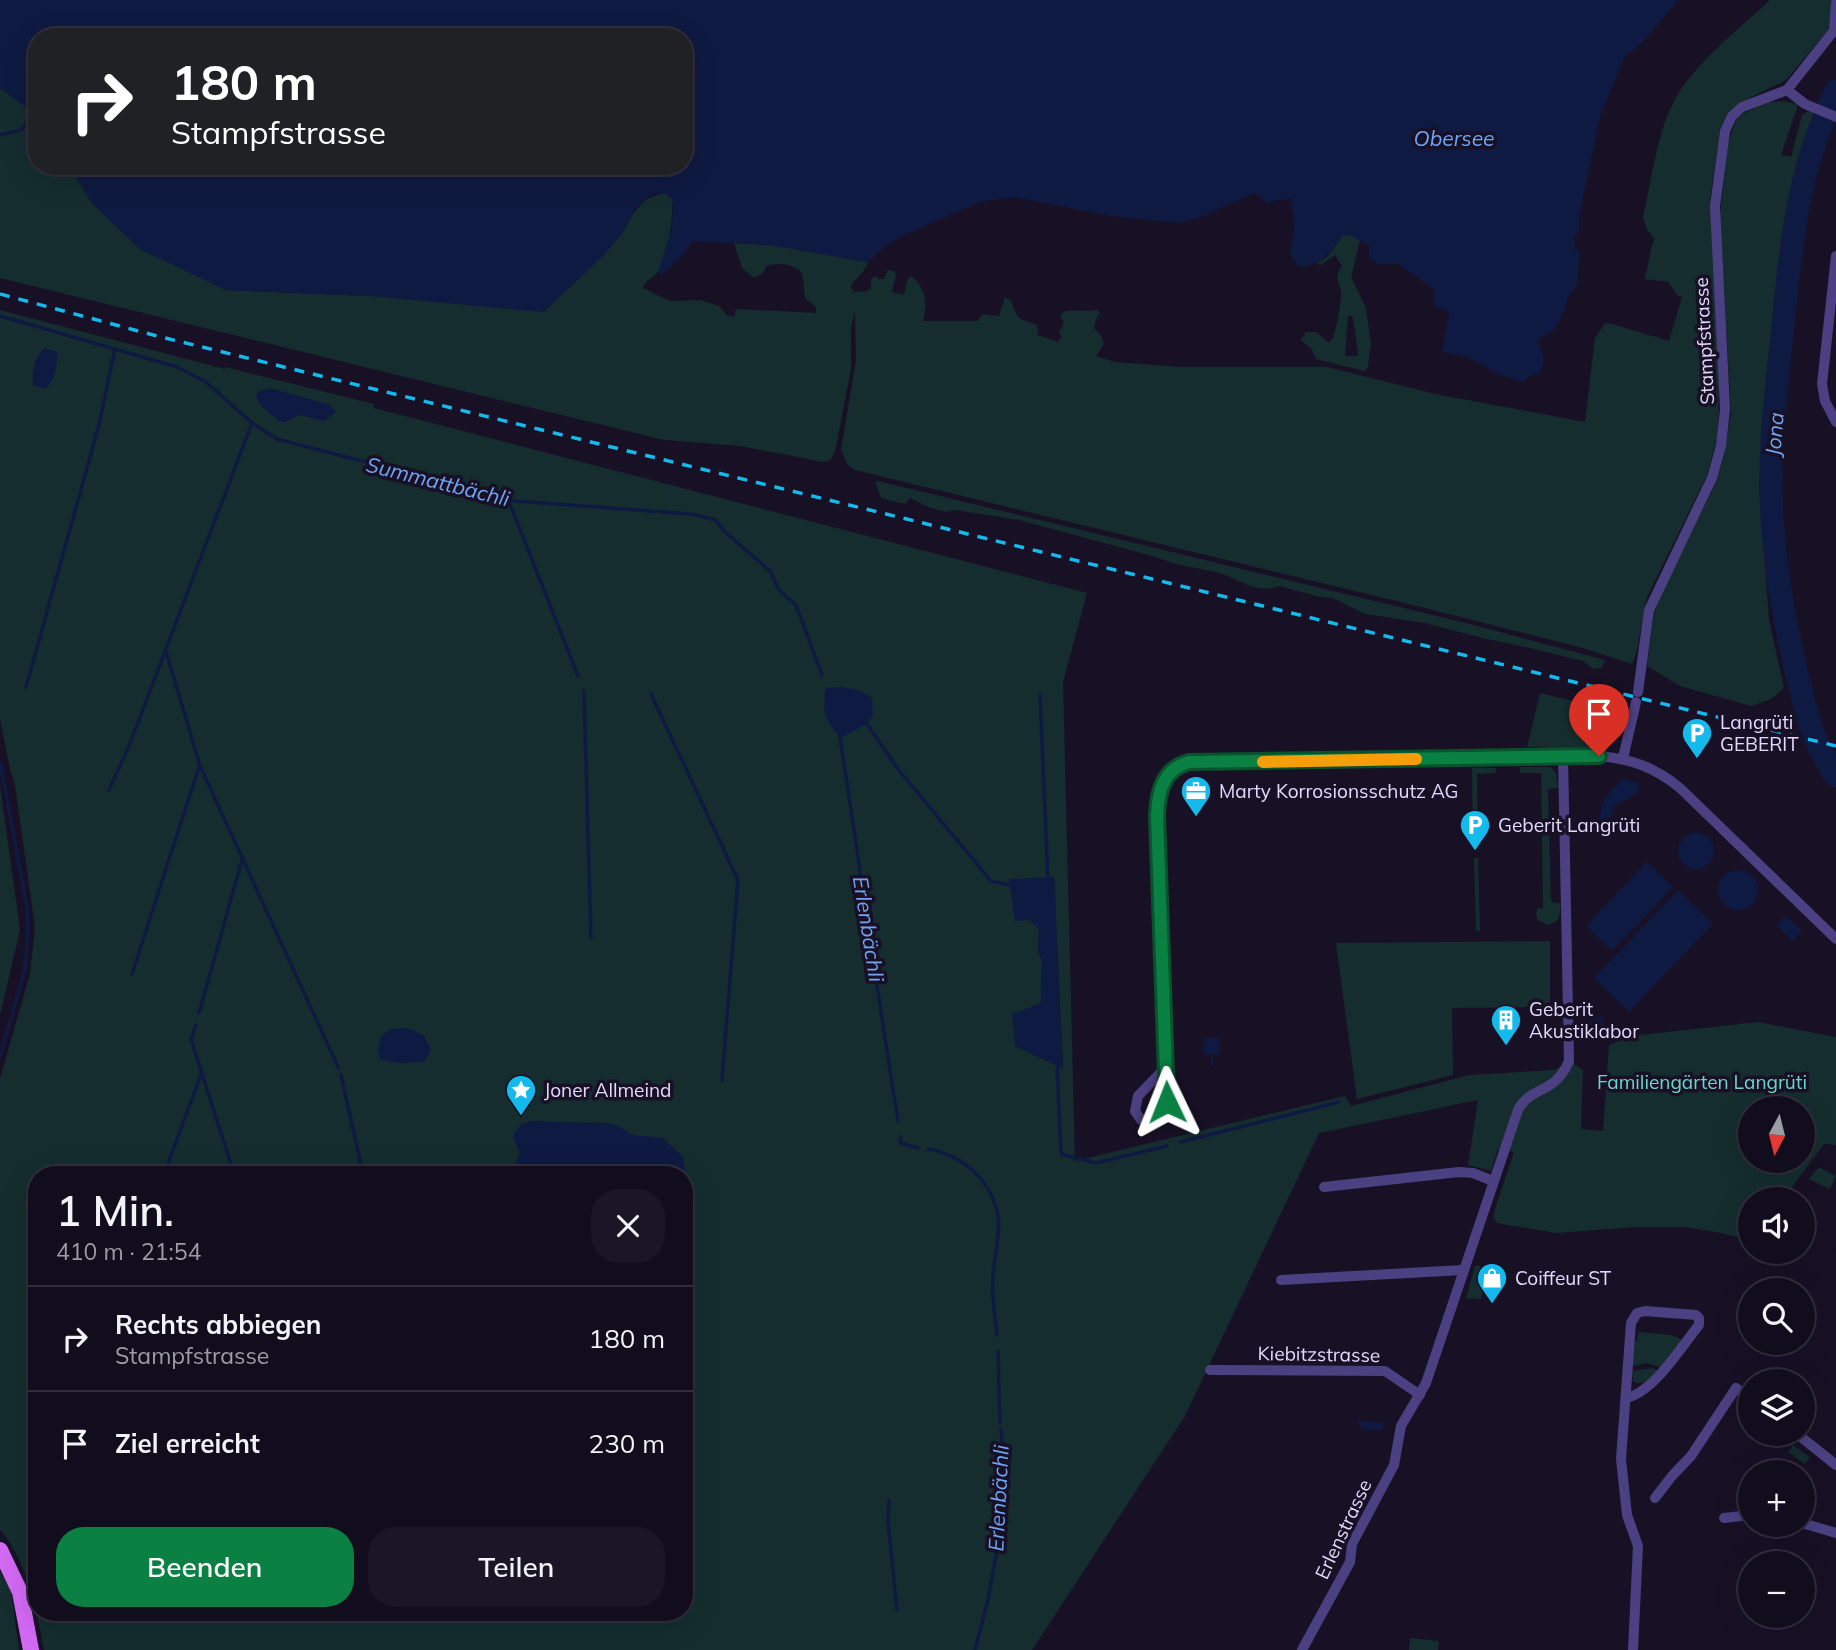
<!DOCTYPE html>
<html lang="de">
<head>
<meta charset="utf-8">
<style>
	:root { --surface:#120d1c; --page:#1b1625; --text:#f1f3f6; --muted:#9c9ca3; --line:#312d3b; --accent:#0b8043 }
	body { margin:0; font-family:Mulish,sans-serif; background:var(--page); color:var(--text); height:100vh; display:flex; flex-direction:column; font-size:26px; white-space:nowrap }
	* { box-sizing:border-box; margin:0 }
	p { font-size:23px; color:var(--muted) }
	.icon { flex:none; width:38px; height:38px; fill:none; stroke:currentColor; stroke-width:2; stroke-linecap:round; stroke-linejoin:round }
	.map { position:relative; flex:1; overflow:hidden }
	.drawer { position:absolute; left:28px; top:1166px; width:665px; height:455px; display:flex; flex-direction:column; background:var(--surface); border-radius:28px; box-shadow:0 7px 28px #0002,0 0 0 2px var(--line) }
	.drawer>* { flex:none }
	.banner { position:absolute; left:28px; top:28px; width:665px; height:147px; border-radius:28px; box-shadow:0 7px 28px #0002,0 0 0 2px var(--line); background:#202124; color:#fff; overflow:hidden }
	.needle { width:46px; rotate:187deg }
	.fabs { position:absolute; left:1738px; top:1096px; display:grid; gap:14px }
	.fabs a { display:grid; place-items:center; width:77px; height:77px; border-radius:50%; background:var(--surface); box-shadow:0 7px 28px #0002,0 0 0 2px var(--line); font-size:35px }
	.pin { position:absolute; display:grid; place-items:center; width:60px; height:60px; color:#fff; margin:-72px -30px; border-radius:50% 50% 50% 0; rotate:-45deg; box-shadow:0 0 7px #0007 }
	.pin .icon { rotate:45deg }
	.me { position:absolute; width:77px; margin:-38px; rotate:358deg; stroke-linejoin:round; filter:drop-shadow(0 0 5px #0008) }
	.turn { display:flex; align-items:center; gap:24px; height:147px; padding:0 28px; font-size:32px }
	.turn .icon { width:91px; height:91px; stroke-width:2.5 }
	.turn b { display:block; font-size:49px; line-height:60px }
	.round { display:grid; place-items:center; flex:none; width:74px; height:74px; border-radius:28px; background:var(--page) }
	.overview { display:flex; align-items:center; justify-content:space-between; height:119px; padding:0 28px }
	h1 { font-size:42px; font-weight:600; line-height:52px }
	.cta { display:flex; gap:14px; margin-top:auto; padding:14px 28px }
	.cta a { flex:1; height:80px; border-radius:28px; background:var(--accent); color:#fff; font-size:28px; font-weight:600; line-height:80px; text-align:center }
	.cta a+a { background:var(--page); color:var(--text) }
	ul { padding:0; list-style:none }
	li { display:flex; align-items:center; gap:21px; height:105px; padding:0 28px; border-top:2px solid var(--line) }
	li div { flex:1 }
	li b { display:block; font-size:26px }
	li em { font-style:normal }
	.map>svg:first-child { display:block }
	.green { fill:#152d2f; fill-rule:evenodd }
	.water { fill:#0f1a42 }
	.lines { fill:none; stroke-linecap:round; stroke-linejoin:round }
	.stream { stroke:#0f1a42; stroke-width:3.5 }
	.river { stroke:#0f1a42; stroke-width:23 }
	.street { stroke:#4b4081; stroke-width:10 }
	.primary { stroke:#d269f3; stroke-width:16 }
	.rail { stroke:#15baed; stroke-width:3.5; stroke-dasharray:10 9; stroke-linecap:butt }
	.route-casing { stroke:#07532c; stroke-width:18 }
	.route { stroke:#0b8043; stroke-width:12 }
	.slow { stroke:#f59e0b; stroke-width:12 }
	.labels { text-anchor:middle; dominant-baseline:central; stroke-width:7; stroke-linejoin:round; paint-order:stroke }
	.street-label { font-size:19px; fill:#e2d9fc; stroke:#181126 }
	.poi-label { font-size:19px; fill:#e2d9fc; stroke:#181126; text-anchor:start }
	.park-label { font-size:19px; fill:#6ad7cb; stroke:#181126 }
	.water-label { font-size:21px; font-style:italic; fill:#6fa5f4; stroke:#181126 }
</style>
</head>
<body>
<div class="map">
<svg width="1836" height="1650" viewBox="0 0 1836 1650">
	<rect width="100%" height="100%" fill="#181126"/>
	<g class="green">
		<path d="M 1770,0 L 1836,0 L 1836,21 L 1786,80 L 1739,103 L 1729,111 L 1720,129 L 1710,199 L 1719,373 L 1718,436 L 1707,475 L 1647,597 C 1642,613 1639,653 1632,664 L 1583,648 L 1421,607 L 855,470 L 847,464 L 841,450 L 856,360 L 855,312 L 851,326 L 851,369 L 835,452 L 830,460 L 824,462 L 740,446 L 664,440 L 0,278 L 0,88 L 37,115 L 37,166 L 69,166 L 93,204 L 226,290 L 369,296 L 624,231 C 634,211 642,196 666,193 L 673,199 C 672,217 669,258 658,272 C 652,279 646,279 643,288 L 670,301 L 700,300 L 719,306 L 728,316 L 734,317 L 736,309 L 816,313 L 816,307 L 805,298 C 804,291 804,274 799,270 C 793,264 774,263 766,266 L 763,273 L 754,278 L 742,268 L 734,243 L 770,245 L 868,262 C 865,273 856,277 851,286 L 853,292 L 867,291 L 871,288 L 871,279 L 875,276 L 879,279 L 884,279 L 888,270 L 894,271 L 896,275 L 892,292 L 904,295 L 908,278 L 911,276 C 927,287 927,306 923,321 L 978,321 L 982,314 L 999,316 L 1005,297 L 1011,301 C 1019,322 1017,317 1037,325 L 1038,335 L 1058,342 L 1061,337 L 1059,330 L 1061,330 L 1064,322 L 1060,317 L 1063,312 C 1073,309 1085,312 1097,310 L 1100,313 L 1096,319 L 1094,328 L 1102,337 L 1104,344 L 1096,356 L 1115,362 L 1181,367 L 1327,367 L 1435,394 L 1585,422 L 1595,338 L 1605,323 L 1612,324 L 1669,341 L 1682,297 L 1677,295 L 1668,282 L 1645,279 L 1652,245 L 1655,239 L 1647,230 L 1643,217 C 1653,176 1657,124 1682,88 C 1706,54 1740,28 1770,0 Z"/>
		<path d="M 1783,101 L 1798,104 L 1781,155 L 1791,157 L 1802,115 L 1808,111 L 1814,112 L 1801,159 L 1787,224 L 1769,375 L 1759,484 L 1769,620 L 1784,688 L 1771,699 L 1751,706 L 1680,686 L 1647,666 L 1654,614 L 1662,592 L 1715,485 L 1723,459 L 1731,414 L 1720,215 L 1728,143 L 1737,118 L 1746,112 L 1768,102 Z"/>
		<path d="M 1343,235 L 1349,235 L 1360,240 L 1351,277 L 1366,308 L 1371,344 L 1368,367 L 1364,371 L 1316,359 L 1311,348 L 1301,340 L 1306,332 L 1316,332 L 1329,343 L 1333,338 C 1337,326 1341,304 1341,292 C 1340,282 1333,278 1342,266 L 1335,255 L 1321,265 L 1316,264 L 1328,256 ZM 1348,316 L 1352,316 C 1354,321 1358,349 1358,356 L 1345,356 Z"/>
		<path d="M 0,310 L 225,369 L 225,367 L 374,404 L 374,408 L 1087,593 L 1063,682 L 1075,1161 L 1345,1096 L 1351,1106 L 1469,1075 L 1555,1070 L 1569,1061 L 1583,1070 L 1581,1129 L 1603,1131 L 1609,1045 L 1631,1036 L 1758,1022 L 1836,1037 L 1836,1145 L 1824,1144 L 1783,1199 L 1750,1199 L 1750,1240 L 1717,1232 L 1685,1227 L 1636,1227 L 1556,1233 L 1497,1223 L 1493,1218 L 1495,1209 L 1514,1152 L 1498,1149 L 1491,1171 L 1468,1165 L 1478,1100 L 1319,1133 L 1185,1416 L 1032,1650 L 44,1650 C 36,1607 28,1564 0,1529 L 0,1079 L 30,974 L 35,928 L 15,785 L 10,769 L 0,718 ZM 1054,877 L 1063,1069 L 1041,1003 L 1042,960 L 1038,951 L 1039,929 L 1030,920 ZM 1750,1108 L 1802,1108 L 1802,1160 L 1750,1160 ZM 37,1174 L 684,1174 L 684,1612 L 37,1612 Z"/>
		<path d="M 878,481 L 1470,624 L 1605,660 L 1602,668 L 1593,669 L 1583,661 L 1526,647 L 1486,639 L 1425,623 L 1365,614 L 1333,598 L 1320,597 L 1279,586 C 1257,596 1237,577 1216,572 C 1195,568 1176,565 1156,557 L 1019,520 L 955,510 L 947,512 L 931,508 L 910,498 L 905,504 L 881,498 L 875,482 Z"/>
		<path d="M 1540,693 L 1623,713 L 1616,738 L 1607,749 L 1527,747 Z"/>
		<path d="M 1520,767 L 1550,767 L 1556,773 L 1558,788 L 1548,789 L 1551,902 L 1560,903 C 1560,914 1561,922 1548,925 L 1538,920 L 1536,914 L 1537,909 L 1543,908 L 1541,773 L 1520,773 Z"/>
		<path d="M 1472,768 L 1496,768 L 1496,773 L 1477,774 L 1478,844 L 1473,844 Z"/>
		<path d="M 0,785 L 20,930 L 0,1015 Z"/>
		<path d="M 1474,858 L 1478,858 L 1480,931 L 1476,931 Z"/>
		<path d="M 1550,941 L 1550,1007 L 1452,1008 L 1453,1075 L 1357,1099 L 1336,943 Z"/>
		<path d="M 1819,1167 L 1836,1176 L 1830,1189 L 1809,1179 Z"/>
		<path d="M 1475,1266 L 1479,1266 L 1487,1271 L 1481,1299 L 1466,1298 Z"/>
		<path d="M 1639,1332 L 1671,1335 L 1683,1340 L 1662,1368 L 1647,1363 L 1632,1366 L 1635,1341 L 1639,1340 L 1637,1338 Z"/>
		<path d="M 1653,1368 L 1658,1371 C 1652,1378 1642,1387 1633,1381 L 1632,1371 Z"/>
		<path d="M 1793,1445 L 1810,1457 L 1805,1464 L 1788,1452 Z"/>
		<path d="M 0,1571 L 11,1589 L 19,1650 L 0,1650 Z"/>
		<path d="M 1410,1638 L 1439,1641 L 1438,1650 L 1409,1650 Z"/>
	</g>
	<g class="water">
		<path d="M 0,0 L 1678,0 L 1643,42 L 1625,56 L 1600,117 L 1579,217 L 1579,233 L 1575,234 L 1574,249 L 1579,249 L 1578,283 L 1568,298 L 1565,309 L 1555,328 L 1537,341 C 1544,354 1548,360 1539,374 L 1529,376 L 1523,382 L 1500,375 L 1465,356 L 1442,352 L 1449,313 L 1433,304 L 1435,290 L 1398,264 L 1377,264 L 1369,257 L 1369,245 L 1349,235 L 1343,235 C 1330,253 1321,267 1298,266 L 1290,254 L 1295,221 L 1290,198 L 1267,203 L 1255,193 L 1198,218 L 1179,223 L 1111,216 L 1014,197 L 980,202 L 902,236 L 881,249 L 868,262 L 770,245 L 692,241 L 683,255 L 663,274 L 658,272 L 672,228 L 673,200 L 665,193 L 652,194 L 635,208 L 624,231 L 604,255 L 544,312 L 369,296 L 226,290 L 139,249 L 93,204 L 69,166 L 684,166 L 684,37 L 37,37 L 37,115 L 0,88 Z"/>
		<path d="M 44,348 L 57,352 C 57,365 56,381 44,389 L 33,385 C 32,371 34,359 44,348 Z"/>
		<path d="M 271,388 L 330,405 L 336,412 L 324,421 L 300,415 L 285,422 L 279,421 L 261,406 L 256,396 L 259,391 Z"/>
		<path d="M 842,687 L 858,690 L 872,698 L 873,715 L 867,724 L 840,738 C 826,720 821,712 826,688 Z"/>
		<path d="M 1622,778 L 1639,783 L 1638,793 L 1614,806 L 1611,817 L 1598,821 C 1601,811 1603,800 1610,792 C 1614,786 1619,785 1622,778 Z"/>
		<circle cx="1696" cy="851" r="18"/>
		<path d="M 1647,862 L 1673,887 L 1612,951 L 1586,926 Z"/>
		<circle cx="1738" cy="890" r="20"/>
		<path d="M 1054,877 L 1063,1069 L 1015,1046 L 1012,1014 L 1041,1003 L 1042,960 L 1038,951 L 1039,929 L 1030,920 L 1015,921 L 1009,879 Z"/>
		<path d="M 1678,890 L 1713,924 L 1629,1012 L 1594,978 Z"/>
		<path d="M 1786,916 L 1802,931 L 1793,941 L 1776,926 Z"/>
		<path d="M 1600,1016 L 1607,1028 L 1589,1039 L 1586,1033 L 1589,1031 L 1585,1025 Z"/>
		<path d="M 1211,1026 L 1212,1038 L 1220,1038 L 1220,1054 L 1213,1054 L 1213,1066 L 1211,1066 L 1211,1054 L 1204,1054 L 1204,1038 L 1211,1038 Z"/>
		<path d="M 407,1028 L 424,1035 L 431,1050 L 424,1062 L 397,1063 L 380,1059 L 378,1051 L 381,1036 L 391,1029 Z"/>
		<path d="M 531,1121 L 606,1123 L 619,1126 L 632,1135 L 663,1138 L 683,1157 L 685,1169 L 683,1174 L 510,1174 L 520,1154 L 514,1140 L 514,1133 L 523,1123 Z"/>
		<path d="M 1356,1421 L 1384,1423 L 1382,1430 L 1363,1430 Z"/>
	</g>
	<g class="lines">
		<g class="stream">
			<path d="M 0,135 L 21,130 L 37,112"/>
			<path d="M 0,316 L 177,367 L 206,382 L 252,423 L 277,439 L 516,501 L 691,514 L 716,520 L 724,531 L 770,571 L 779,590 L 796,605 L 822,675"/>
			<path d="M 508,499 L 578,676"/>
			<path d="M 166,651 L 200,766 L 339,1069"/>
			<path d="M 26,687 L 99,425 L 115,349"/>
			<path d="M 584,691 L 591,938"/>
			<path d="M 651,694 L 738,880 L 722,1080"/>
			<path d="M 1040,695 L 1048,880"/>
			<path d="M 867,724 L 898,769 L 991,881 L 1010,885"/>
			<path d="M 840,738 C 860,865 877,993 898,1120"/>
			<path d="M 0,762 L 27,907 L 28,928 L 25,969 L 0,1056"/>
			<path d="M 109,790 L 129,746 L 252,423"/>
			<path d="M 132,974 L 199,767"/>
			<path d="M 199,1013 L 242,860"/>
			<path d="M 196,1025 L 191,1039 L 234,1174"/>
			<path d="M 1057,1063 L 1061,1154 L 1096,1163 L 1167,1146"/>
			<path d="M 341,1075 L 363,1174"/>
			<path d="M 901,1137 L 900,1143 L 918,1148"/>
			<path d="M 1181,1142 L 1339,1102"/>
			<path d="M 928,1149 C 963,1155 991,1180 998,1216 C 1001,1231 994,1258 993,1275 C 991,1294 995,1315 997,1335"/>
			<path d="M 164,1174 L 202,1072"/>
			<path d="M 998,1351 L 1000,1423"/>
			<path d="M 889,1500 L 888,1521 L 897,1610"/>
			<path d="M 975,1650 L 988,1600 L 999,1539 L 1004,1466 L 1001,1429"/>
		</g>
		<path class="river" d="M 1836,91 C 1798,170 1791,241 1783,326 C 1778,374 1772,421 1771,469 C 1770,539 1781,610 1798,678 C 1806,711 1815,749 1836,776"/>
		<g class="street">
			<path d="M 1834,30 L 1836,3"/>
			<path d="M 1787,90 L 1805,104 L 1836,117"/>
			<path d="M 1836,256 L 1822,384 L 1825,401 L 1836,422"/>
			<path d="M 1638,692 L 1649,610 L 1712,478 L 1721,446 L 1725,409 L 1715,206 L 1725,131 L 1732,116 L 1742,107 L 1787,90 L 1836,28"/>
			<path d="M 1623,758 L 1636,702"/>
			<path d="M 1166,1067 L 1138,1096 L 1135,1111 L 1141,1120 C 1155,1125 1164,1116 1167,1102 L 1158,795 C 1163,779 1172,767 1189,762 L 1599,756 C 1631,759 1655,767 1680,788 L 1836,939"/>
			<path d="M 1324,1187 L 1459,1172 L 1473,1173 L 1493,1181"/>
			<path d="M 1281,1280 L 1463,1270"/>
			<path d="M 1210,1370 L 1385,1371 L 1420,1395"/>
			<path d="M 1626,1398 C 1653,1393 1681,1347 1699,1325 L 1699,1318 L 1696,1315 L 1645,1311 L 1637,1313 L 1631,1323 L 1621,1459 L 1627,1515 L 1638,1546 L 1633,1650"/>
			<path d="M 1796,1433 L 1836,1465"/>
			<path d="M 1655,1498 L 1672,1476 L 1691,1456 L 1736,1388 L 1750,1398"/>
			<path d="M 1724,1518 L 1750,1515"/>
			<path d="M 1802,1523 L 1836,1533"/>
			<path d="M 1302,1650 L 1350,1562 L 1352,1544 L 1394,1465 L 1401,1426 L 1426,1383 L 1518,1110 C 1531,1085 1555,1095 1569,1061 L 1563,757"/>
		</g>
		<path class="primary" d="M 0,1550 L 20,1592 L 31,1650"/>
		<path class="rail" d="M 0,294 L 157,336 L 1836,746"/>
	</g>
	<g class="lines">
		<g class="route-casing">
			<path id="route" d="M 1167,1102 L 1157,815 C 1158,792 1163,769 1189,762 L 1599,756"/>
		</g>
		<use href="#route" class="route"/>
		<path class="slow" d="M 1263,762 L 1416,759"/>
	</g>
	<defs>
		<g id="parking-pin" transform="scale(1.575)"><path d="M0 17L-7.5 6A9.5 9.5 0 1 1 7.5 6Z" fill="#15baed" stroke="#181126"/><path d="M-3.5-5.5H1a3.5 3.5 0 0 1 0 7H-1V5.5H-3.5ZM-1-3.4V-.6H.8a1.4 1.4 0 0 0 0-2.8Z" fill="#fff"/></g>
		<g id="office-pin" transform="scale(1.575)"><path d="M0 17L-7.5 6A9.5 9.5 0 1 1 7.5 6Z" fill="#15baed" stroke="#181126"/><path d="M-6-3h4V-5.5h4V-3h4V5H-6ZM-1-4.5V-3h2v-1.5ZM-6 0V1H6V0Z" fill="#fff"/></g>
		<g id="building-pin" transform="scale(1.575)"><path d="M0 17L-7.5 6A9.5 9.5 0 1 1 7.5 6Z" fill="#15baed" stroke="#181126"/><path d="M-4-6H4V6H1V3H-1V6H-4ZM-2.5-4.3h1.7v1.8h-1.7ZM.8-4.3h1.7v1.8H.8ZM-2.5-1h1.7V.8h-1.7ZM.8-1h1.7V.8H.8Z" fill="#fff"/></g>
		<g id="sight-pin" transform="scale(1.575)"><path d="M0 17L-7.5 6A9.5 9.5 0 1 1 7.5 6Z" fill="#15baed" stroke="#181126"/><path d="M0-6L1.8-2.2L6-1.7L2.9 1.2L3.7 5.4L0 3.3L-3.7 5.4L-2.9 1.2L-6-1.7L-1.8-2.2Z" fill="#fff"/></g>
		<g id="shop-pin" transform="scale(1.575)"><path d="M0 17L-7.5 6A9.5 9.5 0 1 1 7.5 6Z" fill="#15baed" stroke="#181126"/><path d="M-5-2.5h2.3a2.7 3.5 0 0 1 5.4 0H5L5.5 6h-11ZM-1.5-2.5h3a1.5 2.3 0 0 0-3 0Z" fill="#fff"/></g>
	</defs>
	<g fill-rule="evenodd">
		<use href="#parking-pin" x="1697" y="733"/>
		<use href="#office-pin" x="1196" y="791"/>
		<use href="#parking-pin" x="1475" y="825"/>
		<use href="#building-pin" x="1506" y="1020"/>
		<use href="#sight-pin" x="521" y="1090"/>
		<use href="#shop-pin" x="1492" y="1278"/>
	</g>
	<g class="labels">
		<g class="street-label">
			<text transform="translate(1704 341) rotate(-93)">Stampfstrasse</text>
			<text transform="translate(1319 1354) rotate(1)">Kiebitzstrasse</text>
			<text transform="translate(1343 1529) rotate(-65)">Erlenstrasse</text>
		</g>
		<g class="poi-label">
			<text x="1720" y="722">Langrüti<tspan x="1720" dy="22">GEBERIT</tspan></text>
			<text x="1219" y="791">Marty Korrosionsschutz AG</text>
			<text x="1498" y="825">Geberit Langrüti</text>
			<text x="1529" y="1009">Geberit<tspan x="1529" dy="22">Akustiklabor</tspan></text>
			<text x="544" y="1090">Joner Allmeind</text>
			<text x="1515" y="1278">Coiffeur ST</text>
		</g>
		<g class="park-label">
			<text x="1702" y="1082">Familiengärten Langrüti</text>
		</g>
		<g class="water-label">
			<text x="1454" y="138">Obersee</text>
			<text transform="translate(1774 434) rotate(-85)">Jona</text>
			<text transform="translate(438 481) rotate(14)">Summattbächli</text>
			<text transform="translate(869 929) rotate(81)">Erlenbächli</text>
			<text transform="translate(998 1498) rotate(-87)">Erlenbächli</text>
		</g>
	</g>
</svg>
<div class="fabs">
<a><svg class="needle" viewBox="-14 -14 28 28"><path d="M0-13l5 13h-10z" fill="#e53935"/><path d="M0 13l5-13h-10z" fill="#9c9ca3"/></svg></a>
<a><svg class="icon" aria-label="sound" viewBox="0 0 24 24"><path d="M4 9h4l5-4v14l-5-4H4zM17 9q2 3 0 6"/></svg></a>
<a><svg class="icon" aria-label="search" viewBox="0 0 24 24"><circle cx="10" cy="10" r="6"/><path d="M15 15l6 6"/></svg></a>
<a><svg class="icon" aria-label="layers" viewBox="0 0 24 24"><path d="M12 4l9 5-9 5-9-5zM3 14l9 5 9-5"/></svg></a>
<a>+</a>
<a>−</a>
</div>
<div class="pin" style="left:1599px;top:756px;background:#d93025"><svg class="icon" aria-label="arrive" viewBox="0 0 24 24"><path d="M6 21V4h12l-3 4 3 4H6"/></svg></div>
<svg class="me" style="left:1167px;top:1102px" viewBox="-20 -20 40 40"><path d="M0-17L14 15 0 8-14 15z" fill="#0b8043" stroke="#fff" stroke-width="4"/></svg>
<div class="banner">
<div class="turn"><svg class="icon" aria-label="right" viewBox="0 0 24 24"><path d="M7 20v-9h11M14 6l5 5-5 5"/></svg><div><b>180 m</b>Stampfstrasse</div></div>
</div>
<section class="drawer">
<div class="overview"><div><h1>1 Min.</h1><p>410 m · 21:54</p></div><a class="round"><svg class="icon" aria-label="close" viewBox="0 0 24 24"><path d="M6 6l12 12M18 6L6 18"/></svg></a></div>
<ul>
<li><svg class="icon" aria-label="right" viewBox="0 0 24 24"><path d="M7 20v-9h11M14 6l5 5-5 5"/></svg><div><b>Rechts abbiegen</b><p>Stampfstrasse</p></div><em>180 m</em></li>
<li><svg class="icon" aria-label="arrive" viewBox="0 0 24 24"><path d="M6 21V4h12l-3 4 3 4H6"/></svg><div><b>Ziel erreicht</b></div><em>230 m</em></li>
</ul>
<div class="cta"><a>Beenden</a><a>Teilen</a></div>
</section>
</div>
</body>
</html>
